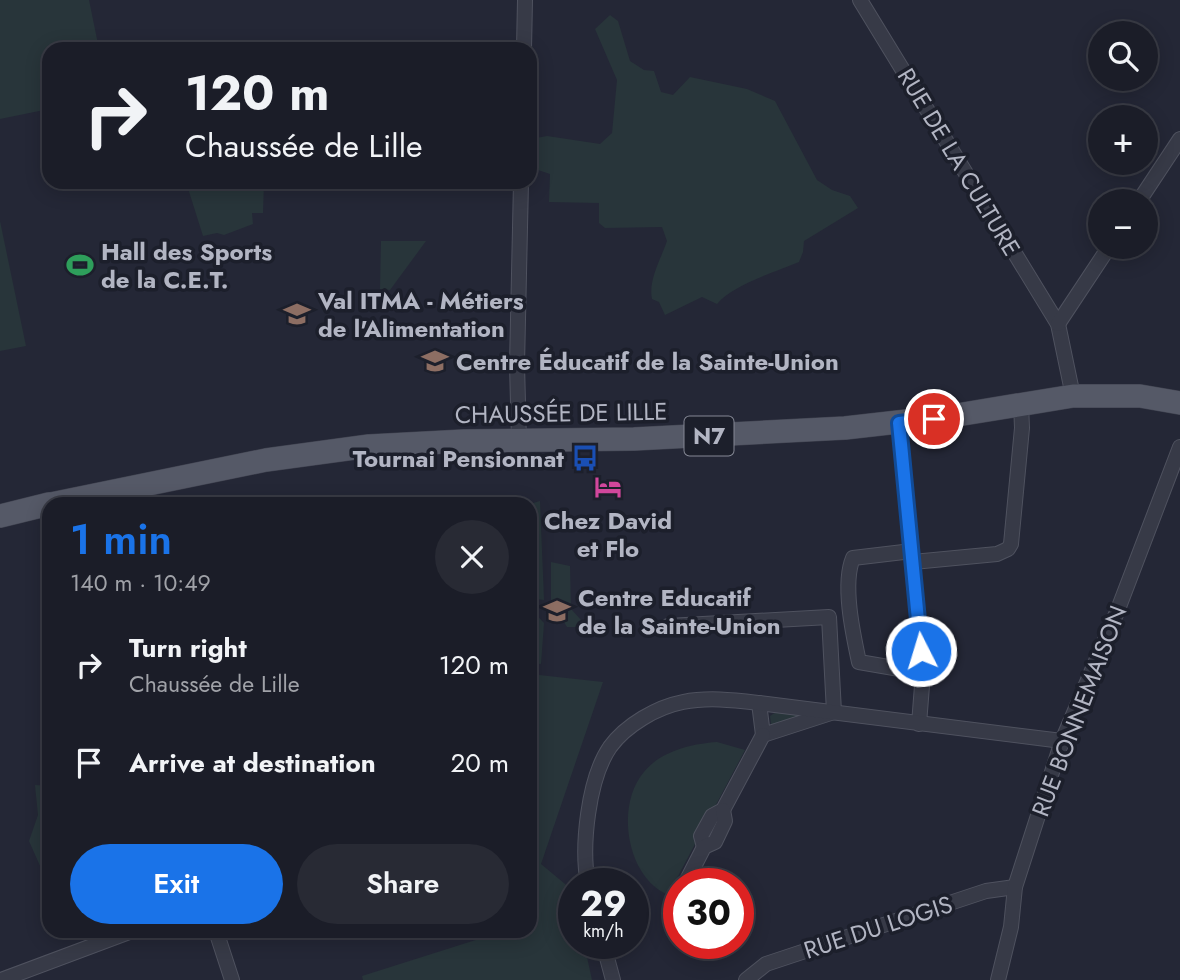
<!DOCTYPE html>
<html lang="en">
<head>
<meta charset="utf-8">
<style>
	:root { --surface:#1b1d28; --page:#282a34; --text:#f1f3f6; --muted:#a0a2a8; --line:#393b45; --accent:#1a73e8 }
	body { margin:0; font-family:Jost,sans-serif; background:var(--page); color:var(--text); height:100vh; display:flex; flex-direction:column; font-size:26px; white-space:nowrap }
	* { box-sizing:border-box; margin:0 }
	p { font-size:23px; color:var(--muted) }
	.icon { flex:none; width:38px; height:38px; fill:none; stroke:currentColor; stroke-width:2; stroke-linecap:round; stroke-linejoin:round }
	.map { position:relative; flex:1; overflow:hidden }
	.details { position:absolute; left:42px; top:497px; width:495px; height:441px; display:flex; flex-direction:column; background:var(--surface); border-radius:21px; box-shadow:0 4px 18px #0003,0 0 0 2px var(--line) }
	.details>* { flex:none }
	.hud { position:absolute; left:42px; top:42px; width:495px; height:147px; border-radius:21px; box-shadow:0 4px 18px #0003,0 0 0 2px var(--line); background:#1b1d28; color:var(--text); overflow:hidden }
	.fabs { position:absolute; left:1088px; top:21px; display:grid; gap:14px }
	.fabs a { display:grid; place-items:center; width:70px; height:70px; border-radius:50%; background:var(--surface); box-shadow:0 4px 18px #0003,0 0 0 2px var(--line); font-size:35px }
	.speed { position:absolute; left:558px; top:868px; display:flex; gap:14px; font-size:35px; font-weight:700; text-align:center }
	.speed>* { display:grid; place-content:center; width:91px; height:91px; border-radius:50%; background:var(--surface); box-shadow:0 4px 18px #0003,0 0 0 2px var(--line); line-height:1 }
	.speed small { font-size:18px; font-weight:400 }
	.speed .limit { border:10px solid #d22; background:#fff; color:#111 }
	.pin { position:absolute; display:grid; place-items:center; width:60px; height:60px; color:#fff; margin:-30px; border:4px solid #fff; border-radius:50%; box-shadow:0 2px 7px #0007 }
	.me { position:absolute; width:77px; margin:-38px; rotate:355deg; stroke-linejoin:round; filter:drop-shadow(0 0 5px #0008) }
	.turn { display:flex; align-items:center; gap:24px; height:147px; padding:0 28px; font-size:32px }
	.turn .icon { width:91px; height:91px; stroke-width:2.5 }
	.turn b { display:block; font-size:49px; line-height:60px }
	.round { display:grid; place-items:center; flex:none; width:74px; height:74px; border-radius:37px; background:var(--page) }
	.summary { display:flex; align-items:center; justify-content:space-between; height:119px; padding:0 28px }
	h1 { font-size:42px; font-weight:600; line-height:52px; color:var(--accent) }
	.primary-button { display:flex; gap:14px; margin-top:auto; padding:14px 28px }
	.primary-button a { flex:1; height:80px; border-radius:42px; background:var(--accent); color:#fff; font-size:28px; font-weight:600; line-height:80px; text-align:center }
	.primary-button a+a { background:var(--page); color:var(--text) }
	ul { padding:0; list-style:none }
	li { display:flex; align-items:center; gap:21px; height:98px; padding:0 28px }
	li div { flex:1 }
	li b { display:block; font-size:26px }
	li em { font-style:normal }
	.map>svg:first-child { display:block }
	.green { fill:#28353a }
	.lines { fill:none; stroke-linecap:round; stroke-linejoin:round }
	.street-casing { stroke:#4f525f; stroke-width:16 }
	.primary-casing { stroke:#404350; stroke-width:24 }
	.street { stroke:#373a47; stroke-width:14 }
	.primary { stroke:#555967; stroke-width:23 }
	.route-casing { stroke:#114b97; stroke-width:18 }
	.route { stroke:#1a73e8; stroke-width:12 }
	.labels { text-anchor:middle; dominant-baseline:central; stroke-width:7; stroke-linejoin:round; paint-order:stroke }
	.shield { fill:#1c1f2b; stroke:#858895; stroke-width:2 }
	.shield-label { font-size:23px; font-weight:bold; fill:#b2b5c3 }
	.street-label { font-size:24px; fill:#b2b5c3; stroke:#1c1f2b }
	.poi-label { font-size:24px; font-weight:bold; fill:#b2b5c3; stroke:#1c1f2b; text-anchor:start }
</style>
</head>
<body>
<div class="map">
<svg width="1180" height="980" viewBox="0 0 1180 980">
	<rect width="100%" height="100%" fill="#242736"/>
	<g class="green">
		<path d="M 0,0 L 89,0 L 99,49 L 49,49 L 49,109 L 0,119 Z"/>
		<path d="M 610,15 L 618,21 L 630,61 L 644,70 L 654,71 L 661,92 L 673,95 L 690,77 L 747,89 L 775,101 L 817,180 L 832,190 L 850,196 L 858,208 L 804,241 L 803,252 L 799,262 C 775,272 733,285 717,304 L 702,297 L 665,315 L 659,302 L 652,299 C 648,280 661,259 667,241 L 662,227 L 605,228 L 599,223 L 599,203 L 549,202 L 550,174 L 538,170 L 537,167 L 533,166 L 531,146 L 536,138 L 547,136 L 600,144 L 612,133 L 617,80 L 595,29 Z"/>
		<path d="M 186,182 L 264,182 L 263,213 L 252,213 L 253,224 L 224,235 L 217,233 L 203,236 Z"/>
		<path d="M 0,221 L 26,346 L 0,351 Z"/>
		<path d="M 381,241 L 426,241 L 390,290 L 380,289 Z"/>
		<path d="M 540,501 L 544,600 L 530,598 L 530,504 Z"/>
		<path d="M 551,562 L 570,566 L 571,609 L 581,620 L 580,627 L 567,627 L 564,622 L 551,617 Z"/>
		<path d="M 530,608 L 544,623 L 541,664 L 530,663 Z"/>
		<path d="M 530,674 L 603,682 L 541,864 L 571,889 L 574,900 L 574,943 L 584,943 L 592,980 L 363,980 L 362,976 L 482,938 L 417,940 L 416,931 L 530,931 Z"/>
		<path d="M 776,712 L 808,716 L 776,727 L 771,724 L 770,716 Z"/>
		<path d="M 717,742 L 745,750 L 668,895 C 663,892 658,890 654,886 C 625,861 618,802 644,772 C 661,751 691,744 717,742 Z"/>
		<path d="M 35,785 L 49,786 L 49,886 L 29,841 L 38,815 Z"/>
	</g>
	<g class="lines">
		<g class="street-casing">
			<g id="street">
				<path d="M 860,0 L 1058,324 L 1073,396"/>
				<path d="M 524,49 L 525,0"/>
				<path d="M 1139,201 L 1180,139"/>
				<path d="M 1058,324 L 1109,247"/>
				<path d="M 899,423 L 923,673 L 919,724"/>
				<path d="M 519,441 L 517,365 L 521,182"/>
				<path d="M 912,551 L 853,558 C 842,584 853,634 859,662 L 923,673"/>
				<path d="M 913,562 L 997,554 L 1008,549 L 1011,544 L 1022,428 L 1021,404"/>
				<path d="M 668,626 L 829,617 L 834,712 L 763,735 L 759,703"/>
				<path d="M 704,847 L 701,836 L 712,816 L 723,810 L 763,735"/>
				<path d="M 588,884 C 581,847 588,779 610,747 C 626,725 657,707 683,702 C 708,697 733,700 759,703 L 1062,741"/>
				<path d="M 685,884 L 704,847 L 715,842 L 725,821 L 723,810"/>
				<path d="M 676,900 L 679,895"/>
				<path d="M 216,931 L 232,980"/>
				<path d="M 603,943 L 613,980"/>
				<path d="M 1,980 L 132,931"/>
				<path d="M 746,980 L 766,964 L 986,891 L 1015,887"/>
				<path d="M 998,980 L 1011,927 L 1015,887 L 1062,741 L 1117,612 L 1180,447"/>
			</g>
		</g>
		<g class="primary-casing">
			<g id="primary">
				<path d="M 51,504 L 266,460 L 369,446 L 464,441 L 634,439 L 845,428 L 951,416 L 1073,396 L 1140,396 L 1180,403"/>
				<path d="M 0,516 L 49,504"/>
			</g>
		</g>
		<use href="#street" class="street"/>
		<use href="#primary" class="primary"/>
	</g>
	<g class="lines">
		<g class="route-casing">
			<path id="route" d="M 921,651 L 899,423 L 934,419"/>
		</g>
		<use href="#route" class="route"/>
	</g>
	<defs>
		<g id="stadium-bare" transform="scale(2.1)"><path d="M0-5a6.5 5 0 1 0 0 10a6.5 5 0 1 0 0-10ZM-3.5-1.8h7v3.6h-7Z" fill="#2e9e5b" stroke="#1c1f2b" stroke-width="2.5" paint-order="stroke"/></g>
		<g id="school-bare" transform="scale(2.1)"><path d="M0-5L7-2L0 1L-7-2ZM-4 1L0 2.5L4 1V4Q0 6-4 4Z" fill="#8d6e63" stroke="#1c1f2b" stroke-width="2.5" paint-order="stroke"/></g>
		<g id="bus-bare" transform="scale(2.1)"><path d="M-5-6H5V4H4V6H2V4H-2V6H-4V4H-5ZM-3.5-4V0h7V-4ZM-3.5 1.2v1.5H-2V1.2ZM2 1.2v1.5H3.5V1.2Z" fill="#1a4fb4" stroke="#1c1f2b" stroke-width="2.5" paint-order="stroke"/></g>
		<g id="hotel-bare" transform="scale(2.1)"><path d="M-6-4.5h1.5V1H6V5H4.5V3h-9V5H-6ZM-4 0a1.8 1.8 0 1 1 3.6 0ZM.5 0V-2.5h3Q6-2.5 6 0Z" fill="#d1479c" stroke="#1c1f2b" stroke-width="2.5" paint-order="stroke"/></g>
	</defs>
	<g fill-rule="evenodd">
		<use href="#stadium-bare" x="80" y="265"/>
		<use href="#school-bare" x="297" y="314"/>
		<use href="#school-bare" x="435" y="361"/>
		<use href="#bus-bare" x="585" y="458"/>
		<use href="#hotel-bare" x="608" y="487"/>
		<use href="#school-bare" x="557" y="611"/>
	</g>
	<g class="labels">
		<rect class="shield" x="684.5" y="416.5" width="49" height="39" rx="5"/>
		<g class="shield-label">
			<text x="709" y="436">N7</text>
		</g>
		<g class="street-label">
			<text transform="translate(959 162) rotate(59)">RUE DE LA CULTURE</text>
			<text transform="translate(561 413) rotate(-1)">CHAUSSÉE DE LILLE</text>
			<text transform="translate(1079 711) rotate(-69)">RUE BONNEMAISON</text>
			<text transform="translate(878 927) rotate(-18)">RUE DU LOGIS</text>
		</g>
		<g class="poi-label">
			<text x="101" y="251">Hall des Sports<tspan x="101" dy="28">de la C.E.T.</tspan></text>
			<text x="318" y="300">Val ITMA - Métiers<tspan x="318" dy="28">de l'Alimentation</tspan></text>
			<text x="456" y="361">Centre Éducatif de la Sainte-Union</text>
			<text x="564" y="458" text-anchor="end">Tournai Pensionnat</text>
			<text x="608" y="520" text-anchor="middle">Chez David<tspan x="608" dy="28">et Flo</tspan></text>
			<text x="578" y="597">Centre Educatif<tspan x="578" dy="28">de la Sainte-Union</tspan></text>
		</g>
	</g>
</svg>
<div class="fabs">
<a><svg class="icon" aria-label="search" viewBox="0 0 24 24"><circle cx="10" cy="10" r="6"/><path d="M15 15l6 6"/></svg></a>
<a>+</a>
<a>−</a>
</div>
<div class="speed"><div>29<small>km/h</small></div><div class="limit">30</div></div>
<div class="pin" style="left:934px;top:419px;background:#d93025"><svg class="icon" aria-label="arrive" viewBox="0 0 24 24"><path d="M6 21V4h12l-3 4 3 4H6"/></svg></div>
<svg class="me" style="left:921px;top:651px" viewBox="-20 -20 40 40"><circle r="17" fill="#1a73e8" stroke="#fff" stroke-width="3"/><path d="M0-11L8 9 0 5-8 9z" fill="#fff"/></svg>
<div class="hud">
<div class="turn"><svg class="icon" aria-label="right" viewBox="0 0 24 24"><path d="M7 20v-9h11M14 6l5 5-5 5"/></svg><div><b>120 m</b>Chaussée de Lille</div></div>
</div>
<section class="details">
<div class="summary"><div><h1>1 min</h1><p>140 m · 10:49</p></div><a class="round"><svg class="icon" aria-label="close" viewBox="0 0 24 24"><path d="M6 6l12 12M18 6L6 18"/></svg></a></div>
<ul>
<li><svg class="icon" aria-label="right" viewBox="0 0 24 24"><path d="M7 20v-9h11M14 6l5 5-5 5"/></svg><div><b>Turn right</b><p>Chaussée de Lille</p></div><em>120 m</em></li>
<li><svg class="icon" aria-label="arrive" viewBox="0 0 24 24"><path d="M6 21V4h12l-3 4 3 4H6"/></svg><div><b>Arrive at destination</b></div><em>20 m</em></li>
</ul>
<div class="primary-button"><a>Exit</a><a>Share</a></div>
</section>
</div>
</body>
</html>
